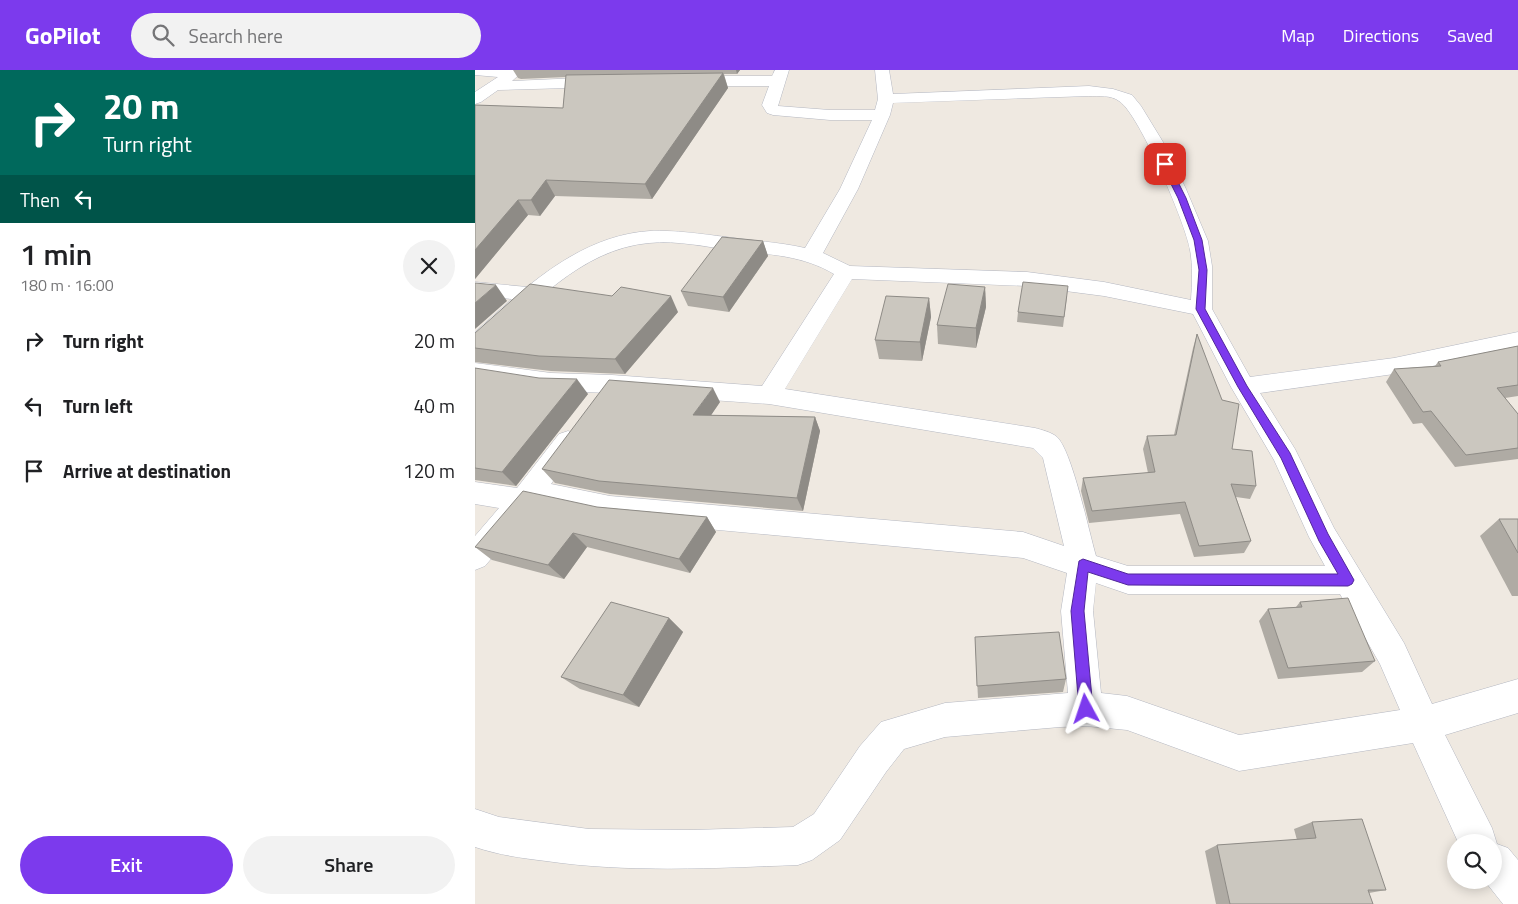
<!DOCTYPE html>
<html lang="en">
<head>
<meta charset="utf-8">
<style>
	:root { --surface:#fff; --page:#f2f2f2; --text:#202124; --muted:#757577; --accent:#7c3aed }
	body { margin:0; font-family:"Titillium Web",sans-serif; background:var(--page); color:var(--text); height:100vh; display:flex; flex-direction:column; font-size:19px; white-space:nowrap }
	* { box-sizing:border-box; margin:0 }
	p { font-size:16px; color:var(--muted) }
	.icon { flex:none; width:28px; height:28px; fill:none; stroke:currentColor; stroke-width:2; stroke-linecap:round; stroke-linejoin:round }
	.map { position:relative; flex:1; overflow:hidden }
	.side { display:flex; flex-direction:column; background:var(--surface); width:475px }
	.side>* { flex:none }
	.banner { background:#00695c; color:#fff; overflow:hidden }
	.controls { position:absolute; left:972px; top:764px; display:grid; gap:10px }
	.controls a { display:grid; place-items:center; width:55px; height:55px; border-radius:50%; background:var(--surface); box-shadow:0 2px 12px #0003; font-size:25px }
	.pin { position:absolute; display:grid; place-items:center; width:42px; height:42px; color:#fff; margin:-21px; border-radius:10px; box-shadow:0 2px 8px #0006 }
	.me { position:absolute; width:55px; margin:-28px; rotate:355deg; stroke-linejoin:round; filter:drop-shadow(0 0 4px #0008) }
	.turn { display:flex; align-items:center; gap:18px; height:105px; padding:0 20px; font-size:22px }
	.turn .icon { width:65px; height:65px; stroke-width:2.5 }
	.turn b { display:block; font-size:35px; line-height:42px }
	.then { display:flex; align-items:center; height:48px; padding:0 20px; background:#0003; gap:10px; font-size:19px }
	.round { display:grid; place-items:center; flex:none; width:52px; height:52px; border-radius:26px; background:var(--page) }
	.headline { display:flex; align-items:center; justify-content:space-between; height:85px; padding:0 20px }
	h1 { font-size:30px; font-weight:600; line-height:38px }
	.button { display:flex; gap:10px; margin-top:auto; padding:10px 20px }
	.button a { flex:1; height:58px; border-radius:30px; background:var(--accent); color:#fff; font-size:20px; font-weight:600; line-height:58px; text-align:center }
	.button a+a { background:var(--page); color:var(--text) }
	ul { padding:0; list-style:none }
	li { display:flex; align-items:center; gap:15px; height:65px; padding:0 20px }
	li div { flex:1 }
	li b { display:block; font-size:19px }
	li em { font-style:normal }
	header { display:flex; align-items:center; gap:30px; box-sizing:border-box; height:70px; padding:0 25px; background:var(--accent); color:#fff }
	header strong { font-size:24px }
	nav { display:flex; gap:28px; margin-inline-start:auto; font-size:18px }
	.search { width:350px; height:45px; background:var(--page); display:flex; align-items:center; gap:12px; box-sizing:border-box; padding:0 18px; border-radius:28px; color:var(--muted); font-size:19px }
	main { display:flex; flex:1; min-height:0 }
	.map>svg:first-child { display:block }
	.lines { fill:none; stroke-linecap:round; stroke-linejoin:round }
	.minor-casing { stroke:#b4b7c1; stroke-width:1 }
	.minor { fill:#fff; fill-rule:evenodd }
	.wall { fill:#afaba4; fill-rule:evenodd }
	.shaded-wall { fill:#8e8b86 }
	.building { fill:#cbc7bf; stroke:#8e8b86 }
	.route { fill:#7c3aed; stroke:#51269a }
</style>
</head>
<body>
<header>
<strong>GoPilot</strong>
<div class="search"><svg class="icon" aria-label="search" viewBox="0 0 24 24"><circle cx="10" cy="10" r="6"/><path d="M15 15l6 6"/></svg>Search here</div>
<nav><a>Map</a><a>Directions</a><a>Saved</a></nav>
</header>
<main>
<section class="side">
<div class="banner">
<div class="turn"><svg class="icon" aria-label="right" viewBox="0 0 24 24"><path d="M7 20v-9h11M14 6l5 5-5 5"/></svg><div><b>20 m</b>Turn right</div></div>
<div class="then">Then<svg class="icon" aria-label="left" viewBox="0 0 24 24"><path d="M17 20v-9H6M10 6l-5 5 5 5"/></svg></div>
</div>
<div class="headline"><div><h1>1 min</h1><p>180 m · 16:00</p></div><a class="round"><svg class="icon" aria-label="close" viewBox="0 0 24 24"><path d="M6 6l12 12M18 6L6 18"/></svg></a></div>
<ul>
<li><svg class="icon" aria-label="right" viewBox="0 0 24 24"><path d="M7 20v-9h11M14 6l5 5-5 5"/></svg><div><b>Turn right</b></div><em>20 m</em></li>
<li><svg class="icon" aria-label="left" viewBox="0 0 24 24"><path d="M17 20v-9H6M10 6l-5 5 5 5"/></svg><div><b>Turn left</b></div><em>40 m</em></li>
<li><svg class="icon" aria-label="arrive" viewBox="0 0 24 24"><path d="M6 21V4h12l-3 4 3 4H6"/></svg><div><b>Arrive at destination</b></div><em>120 m</em></li>
</ul>
<div class="button"><a>Exit</a><a>Share</a></div>
</section>
<div class="map">
<svg width="1043" height="834" viewBox="0 0 1043 834">
	<rect width="100%" height="100%" fill="#efe9e1"/>
	<g class="lines">
		<g class="minor-casing">
			<g id="minor">
				<path d="M 0,0 L 44,0 L 46,3 L 37,11 L 127,7 L 132,9 L 135,12 L 132,15 L 127,17 L 23,20 L 6,32 L 0,34 L 0,22 L 23,7 L 0,5 Z"/>
				<path d="M 300,0 L 314,0 L 303,36 L 355,40 L 400,40 L 403,29 L 400,0 L 414,0 L 418,24 L 614,16 L 638,19 L 657,25 L 666,36 L 688,72 L 711,119 L 733,171 L 737,196 L 737,239 L 775,307 L 919,288 L 1043,262 L 1043,278 L 919,304 L 785,323 L 820,379 L 859,458 L 929,573 L 957,634 L 1043,609 L 1043,643 L 970,665 L 1017,758 L 1022,774 L 1033,778 L 1043,790 L 1043,834 L 1028,834 L 1009,810 L 1019,810 L 1019,772 L 983,772 L 938,673 L 764,701 L 652,660 L 611,656 L 585,657 L 470,667 L 429,679 L 411,702 L 365,770 L 337,790 L 323,795 C 239,798 154,803 71,791 C 46,788 24,785 0,777 L 0,739 L 24,747 L 114,759 L 217,760 L 318,757 L 339,744 L 385,676 L 406,652 L 470,633 L 593,623 L 586,541 L 592,503 L 548,488 L 135,450 L 62,434 L 10,496 L 0,500 L 0,466 L 24,438 L 0,434 L 0,412 L 42,418 L 84,364 L 93,361 L 102,364 L 106,371 L 76,414 L 135,426 L 548,462 L 589,476 L 568,388 L 558,378 L 294,334 L 137,323 L 76,321 L 0,309 L 0,293 L 76,303 L 137,305 L 287,316 L 359,204 C 329,186 295,184 261,181 C 232,177 202,170 174,173 C 106,179 55,237 8,281 L 0,283 L 0,262 L 37,229 L 0,226 L 0,212 L 52,217 C 88,188 128,164 175,161 C 200,160 226,164 251,167 C 277,171 304,172 330,178 L 365,119 L 397,50 L 355,50 L 298,45 L 292,43 L 287,35 L 294,16 L 212,16 L 207,14 L 204,11 L 207,8 L 212,6 L 297,6 ZM 614,26 C 624,26 636,25 644,31 C 664,43 711,155 715,180 C 718,196 717,213 716,230 L 629,212 L 552,202 L 375,196 L 348,183 L 383,119 L 415,45 L 418,33 ZM 377,209 L 552,216 L 629,226 L 718,244 L 756,317 L 799,390 L 834,467 L 850,496 L 653,496 L 621,486 C 614,462 597,381 582,367 C 576,362 567,360 560,358 L 310,319 ZM 621,513 L 653,524 L 865,524 L 905,594 L 925,640 L 764,665 L 652,626 L 626,623 L 618,541 Z"/>
			</g>
		</g>
		<use href="#minor" class="minor"/>
	</g>
	<g class="wall">
		<path d="M 38,0 L 265,0 L 262,4 L 249,4 L 253,18 L 177,129 L 80,126 L 65,146 L 53,145 L 0,209 L 0,35 L 88,38 L 91,7 L 46,9 L 43,8 ZM 154,4 L 189,4 L 142,5 Z"/>
		<path d="M 288,171 L 293,186 L 254,242 L 213,236 L 206,221 Z"/>
		<path d="M 510,217 L 511,237 L 501,278 L 463,274 L 462,255 Z"/>
		<path d="M 592,226 L 588,257 L 542,252 L 543,242 Z"/>
		<path d="M 454,228 L 456,247 L 447,291 L 404,289 L 400,270 Z"/>
		<path d="M 203,242 L 150,304 L 76,301 L 0,292 L 0,263 Z"/>
		<path d="M 722,264 L 757,379 L 781,416 L 775,429 L 761,427 L 776,471 L 769,483 L 719,487 L 705,444 L 614,453 L 606,421 L 608,408 L 673,403 L 668,379 L 672,366 L 699,365 L 718,278 Z"/>
		<path d="M 1043,276 L 1043,326 L 1030,328 L 1043,344 L 1043,389 L 980,397 L 947,353 L 938,354 L 911,312 L 919,299 L 960,296 L 963,292 Z"/>
		<path d="M 0,298 L 113,324 L 41,416 L 0,410 Z"/>
		<path d="M 245,332 L 236,345 L 340,347 L 345,361 L 328,441 L 135,424 L 80,413 L 67,399 Z"/>
		<path d="M 122,437 L 232,447 L 241,462 L 215,503 L 112,477 L 89,509 L 17,490 L 0,477 Z"/>
		<path d="M 1024,449 L 1043,449 L 1043,526 L 1037,526 L 1005,466 Z"/>
		<path d="M 825,532 L 900,591 L 887,602 L 803,609 L 784,551 L 793,539 L 821,537 Z"/>
		<path d="M 194,548 L 208,562 L 164,637 L 105,619 L 86,607 Z"/>
		<path d="M 500,567 L 591,609 L 588,622 L 503,628 Z"/>
		<path d="M 837,752 L 911,820 L 894,823 L 898,834 L 741,834 L 730,781 L 742,775 L 822,770 L 819,759 Z"/>
	</g>
	<g class="shaded-wall">
		<path d="M 261,0 L 265,0 L 262,4 Z"/>
		<path d="M 248,3 L 253,18 L 177,129 L 170,114 Z"/>
		<path d="M 71,110 L 80,126 L 65,146 L 56,130 Z"/>
		<path d="M 43,130 L 53,145 L 0,209 L 0,180 Z"/>
		<path d="M 288,171 L 293,186 L 254,242 L 248,227 Z"/>
		<path d="M 21,215 L 32,231 L 0,259 L 0,233 Z"/>
		<path d="M 510,217 L 511,237 L 501,278 L 501,258 Z"/>
		<path d="M 196,226 L 203,242 L 150,304 L 140,289 Z"/>
		<path d="M 454,228 L 456,247 L 447,291 L 445,272 Z"/>
		<path d="M 102,309 L 113,324 L 41,416 L 27,402 Z"/>
		<path d="M 238,318 L 245,332 L 226,360 L 218,345 Z"/>
		<path d="M 340,347 L 345,361 L 328,441 L 322,428 Z"/>
		<path d="M 232,447 L 241,462 L 215,503 L 204,489 Z"/>
		<path d="M 98,463 L 112,477 L 89,509 L 73,495 Z"/>
		<path d="M 194,548 L 208,562 L 164,637 L 148,625 Z"/>
	</g>
	<g class="building">
		<path d="M 248,3 L 170,114 L 71,110 L 56,130 L 43,130 L 0,180 L 0,35 L 88,38 L 91,5 Z"/>
		<path d="M 247,167 L 288,171 L 248,227 L 206,221 Z"/>
		<path d="M 548,212 L 593,216 L 589,247 L 543,242 Z"/>
		<path d="M 0,213 L 21,215 L 0,233 Z"/>
		<path d="M 55,214 L 137,226 L 146,217 L 196,226 L 140,289 L 64,286 L 0,278 L 0,263 Z"/>
		<path d="M 473,214 L 510,217 L 501,258 L 462,255 Z"/>
		<path d="M 411,226 L 454,228 L 445,272 L 400,270 Z"/>
		<path d="M 722,264 L 747,330 L 764,334 L 757,379 L 777,381 L 781,416 L 756,414 L 776,471 L 724,476 L 710,432 L 617,441 L 608,408 L 680,402 L 672,366 L 701,365 Z"/>
		<path d="M 1043,276 L 1043,315 L 1022,318 L 1043,344 L 1043,378 L 991,385 L 956,341 L 948,342 L 919,299 L 966,296 L 963,292 Z"/>
		<path d="M 0,298 L 64,308 L 102,309 L 27,402 L 0,398 Z"/>
		<path d="M 134,310 L 238,318 L 218,345 L 340,347 L 322,428 L 124,411 L 67,399 Z"/>
		<path d="M 48,421 L 122,437 L 232,447 L 204,489 L 98,463 L 73,495 L 0,477 Z"/>
		<path d="M 1024,449 L 1043,449 L 1043,483 Z"/>
		<path d="M 873,528 L 900,591 L 813,598 L 793,539 L 827,537 L 825,532 Z"/>
		<path d="M 136,532 L 194,548 L 148,625 L 86,607 Z"/>
		<path d="M 584,562 L 591,609 L 502,616 L 500,567 Z"/>
		<path d="M 887,749 L 911,820 L 893,820 L 898,834 L 755,834 L 742,775 L 841,768 L 837,752 Z"/>
	</g>
	<path class="route" d="M 690,92 L 694,94 L 711,128 L 727,170 L 732,200 L 730,239 L 772,316 L 815,383 L 853,464 L 879,510 L 877,514 L 873,516 L 653,515 L 613,502 L 609,541 L 618,639 L 616,644 L 611,646 L 606,644 L 604,639 L 596,541 L 604,491 L 608,489 L 653,504 L 863,504 L 844,471 L 806,388 L 763,317 L 721,239 L 724,200 L 719,170 L 703,128 L 686,94 Z"/>
</svg>
<div class="controls">
<a><svg class="icon" aria-label="search" viewBox="0 0 24 24"><circle cx="10" cy="10" r="6"/><path d="M15 15l6 6"/></svg></a>
</div>
<div class="pin" style="left:690px;top:94px;background:#d93025"><svg class="icon" aria-label="arrive" viewBox="0 0 24 24"><path d="M6 21V4h12l-3 4 3 4H6"/></svg></div>
<svg class="me" style="left:611px;top:639px" viewBox="-20 -20 40 40"><path d="M0-17L14 15 0 8-14 15z" fill="#7c3aed" stroke="#fff" stroke-width="4"/></svg>
</div>
</main>
</body>
</html>
